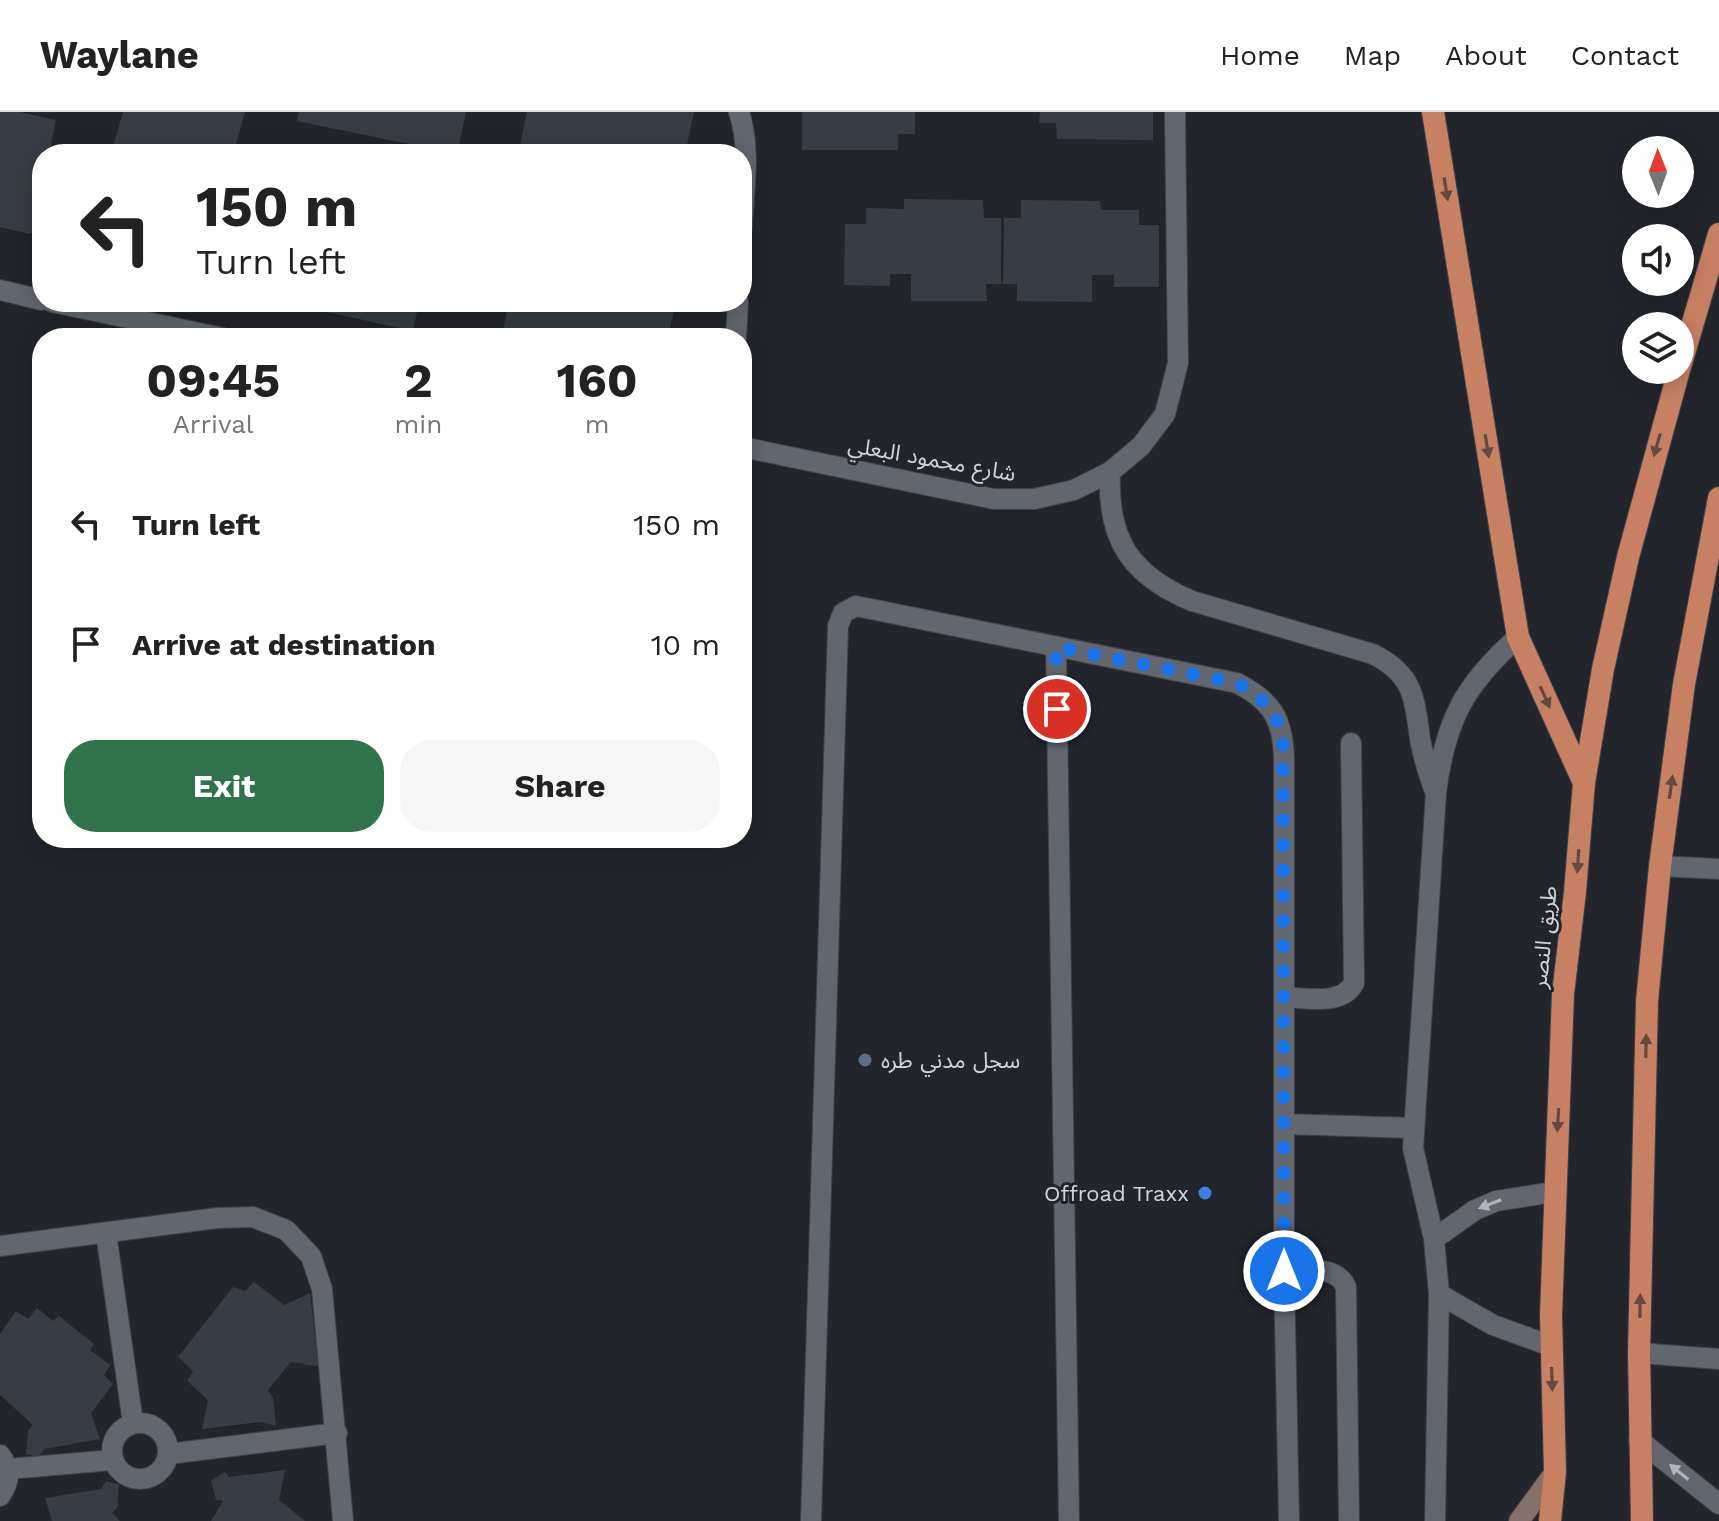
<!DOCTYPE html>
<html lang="en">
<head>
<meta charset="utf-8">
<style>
	:root { --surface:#fff; --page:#f6f6f6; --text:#222; --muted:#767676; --line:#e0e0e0; --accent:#30734a }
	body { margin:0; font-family:"Work Sans","Noto Sans Arabic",sans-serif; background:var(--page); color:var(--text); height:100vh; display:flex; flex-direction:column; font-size:30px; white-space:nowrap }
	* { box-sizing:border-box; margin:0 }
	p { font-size:26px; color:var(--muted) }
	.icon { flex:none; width:44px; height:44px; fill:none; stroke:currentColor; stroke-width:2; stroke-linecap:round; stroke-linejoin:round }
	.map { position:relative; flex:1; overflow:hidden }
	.sheet { position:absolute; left:32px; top:216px; width:720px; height:520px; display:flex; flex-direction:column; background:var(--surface); border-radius:32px; box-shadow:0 4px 20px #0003 }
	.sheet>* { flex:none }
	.hud { position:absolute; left:32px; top:32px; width:720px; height:168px; border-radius:32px; box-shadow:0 4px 20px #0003; background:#fff; color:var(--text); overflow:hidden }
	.needle { width:52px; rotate:359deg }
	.tools { position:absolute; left:1622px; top:24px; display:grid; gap:16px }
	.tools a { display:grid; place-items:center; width:72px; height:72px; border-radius:50%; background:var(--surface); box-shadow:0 4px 20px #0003; font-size:40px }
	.pin { position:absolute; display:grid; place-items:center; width:68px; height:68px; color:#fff; margin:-34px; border:4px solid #fff; border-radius:50%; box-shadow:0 2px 8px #0007 }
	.me { position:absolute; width:88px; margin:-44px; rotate:0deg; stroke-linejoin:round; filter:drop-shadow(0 0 6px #0008) }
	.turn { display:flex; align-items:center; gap:28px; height:168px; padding:0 32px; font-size:36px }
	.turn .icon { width:104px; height:104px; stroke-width:2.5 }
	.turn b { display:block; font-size:56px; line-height:68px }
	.eta { display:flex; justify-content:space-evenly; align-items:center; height:136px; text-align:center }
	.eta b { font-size:48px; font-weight:700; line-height:56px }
	.button { display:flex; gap:16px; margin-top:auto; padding:16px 32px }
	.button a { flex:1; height:92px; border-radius:32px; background:var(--accent); color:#fff; font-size:32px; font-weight:700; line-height:92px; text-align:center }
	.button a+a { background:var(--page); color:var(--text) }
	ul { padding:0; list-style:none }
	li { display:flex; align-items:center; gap:24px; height:120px; padding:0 32px }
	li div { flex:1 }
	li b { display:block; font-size:30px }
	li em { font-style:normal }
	header { display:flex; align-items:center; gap:48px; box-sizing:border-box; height:112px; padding:0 40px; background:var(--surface); border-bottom:2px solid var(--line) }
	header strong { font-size:38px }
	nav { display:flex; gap:44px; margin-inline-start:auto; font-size:28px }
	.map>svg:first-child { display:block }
	.building { fill:#383c44 }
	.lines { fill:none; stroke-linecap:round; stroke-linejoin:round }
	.minor-casing { stroke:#3f4248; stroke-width:22 }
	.secondary-casing { stroke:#3f4248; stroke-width:22 }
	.trunk-casing { stroke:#3f4248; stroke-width:24 }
	.minor { stroke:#62666f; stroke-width:20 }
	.secondary { stroke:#88706a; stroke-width:20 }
	.trunk { stroke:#c88062; stroke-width:22 }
	.oneway { fill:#644942 }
	.oneway2 { fill:#b1b4bb }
	.route { stroke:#1a73e8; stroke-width:14; stroke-dasharray:0 25.2 }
	.service-dot { fill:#5c6f8a; stroke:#22252c; stroke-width:3 }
	.shop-dot { fill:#3f7fe0; stroke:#22252c; stroke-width:3 }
	.labels { text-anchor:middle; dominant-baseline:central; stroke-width:6; stroke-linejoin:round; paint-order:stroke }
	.street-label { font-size:22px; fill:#d3d5db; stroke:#22252c }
	.poi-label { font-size:22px; fill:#d3d5db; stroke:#22252c; text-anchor:start }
</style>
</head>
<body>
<header>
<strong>Waylane</strong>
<nav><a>Home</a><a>Map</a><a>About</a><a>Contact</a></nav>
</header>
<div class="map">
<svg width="1719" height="1409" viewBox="0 0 1719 1409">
	<rect width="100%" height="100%" fill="#22252c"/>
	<g class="building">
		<path d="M 0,0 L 20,0 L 56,8 L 49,42 L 42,42 L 42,72 L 31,122 L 0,115 Z"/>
		<path d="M 123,0 L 245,0 L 233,42 L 111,42 Z"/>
		<path d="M 299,0 L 466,0 L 457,42 L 297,9 Z"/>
		<path d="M 527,0 L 694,0 L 685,42 L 518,42 Z"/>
		<path d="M 802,0 L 915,0 L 915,22 L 898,22 L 898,38 L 802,38 Z"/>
		<path d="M 1040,0 L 1153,0 L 1153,28 L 1057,27 L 1056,11 L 1039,11 Z"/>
		<path d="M 904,87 L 983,88 L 984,106 L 1001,106 L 1001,172 L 986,172 L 987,189 L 911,189 L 911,162 L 890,162 L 890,174 L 844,173 L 845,112 L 866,112 L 866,96 L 904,97 Z"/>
		<path d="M 1021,88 L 1100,89 L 1101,98 L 1139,98 L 1139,113 L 1159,113 L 1159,175 L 1114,175 L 1114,163 L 1092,163 L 1092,190 L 1017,189 L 1017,172 L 1003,172 L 1004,106 L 1021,106 Z"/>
		<path d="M 282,190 L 419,190 L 413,219 Z"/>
		<path d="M 509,190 L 676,190 L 668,226 L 501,226 Z"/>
		<path d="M 254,1170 L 284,1193 L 310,1181 L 317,1240 L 323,1241 L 323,1255 L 291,1250 L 268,1278 L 273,1286 L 276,1314 L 261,1310 L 202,1317 L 208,1288 L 187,1269 L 193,1259 L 178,1245 L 233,1175 L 245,1179 Z"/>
		<path d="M 37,1196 L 53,1209 L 59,1204 L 94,1232 L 90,1238 L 110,1253 L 104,1263 L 113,1272 L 91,1301 L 100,1327 L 44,1337 L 39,1345 L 26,1342 L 28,1319 L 33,1313 L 0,1283 L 0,1222 L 16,1199 L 28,1207 Z"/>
		<path d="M 285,1358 L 279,1388 L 305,1409 L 211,1409 L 223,1389 L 216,1388 L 211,1368 L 225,1360 L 229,1365 Z"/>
		<path d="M 106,1369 L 119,1372 L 117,1396 L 112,1401 L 120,1409 L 52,1409 L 45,1386 L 101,1377 Z"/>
	</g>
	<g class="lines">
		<g class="minor-casing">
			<g id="minor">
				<path d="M 739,0 C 751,36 744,77 742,115"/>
				<path d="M 0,178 L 42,188"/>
				<path d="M 52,190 L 223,226"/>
				<path d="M 736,226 L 738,190"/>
				<path d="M 742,335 L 994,387 L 1034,387 L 1074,378 L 1110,360 L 1141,334 L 1165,302 L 1178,251 L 1175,0"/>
				<path d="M 1110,360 C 1107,427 1130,463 1192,489 L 1373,542 C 1414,563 1414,585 1420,627 C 1423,644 1428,660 1434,677"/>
				<path d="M 1056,535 L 1069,1409"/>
				<path d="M 1660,754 L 1719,757"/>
				<path d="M 1284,885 C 1306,886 1342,894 1354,871 L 1351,631"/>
				<path d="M 1284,1012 L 1414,1016"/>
				<path d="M 106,1121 L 133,1311"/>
				<path d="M 1434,1127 L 1475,1098 L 1496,1089 L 1554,1080"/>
				<path d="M 0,1134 L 217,1106 L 253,1105 L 286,1118 L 311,1144 L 322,1177 L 343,1409"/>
				<path d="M 1284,1159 C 1304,1159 1336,1152 1346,1175 L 1349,1409"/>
				<path d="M 1439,1182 L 1493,1213 L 1551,1234"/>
				<path d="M 1639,1241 L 1719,1247"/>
				<circle cx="140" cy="1339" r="28"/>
				<path d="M 1639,1328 L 1719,1392"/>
				<path d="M 168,1342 L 337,1321"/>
				<path d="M 0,1343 C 11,1357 10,1370 0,1384"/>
				<path d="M 8,1357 L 113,1348"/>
				<path d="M 811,1409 L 838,514 L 843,501 L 856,494 L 1237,571 C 1272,589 1283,607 1284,647 L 1284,1159 L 1289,1409"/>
				<path d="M 1435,1409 L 1439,1182 L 1434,1127 L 1413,1036 L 1436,681 C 1445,609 1464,573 1518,525"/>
			</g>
		</g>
		<g class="secondary-casing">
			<path id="secondary" d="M 1519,1409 L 1555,1360"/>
		</g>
		<g class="trunk-casing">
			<g id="trunk">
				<path d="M 1433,0 L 1518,525 L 1584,671"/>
				<path d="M 1680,255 L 1719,122"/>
				<path d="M 1550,1409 L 1555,1360 L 1551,1203 L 1563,882 L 1575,780 L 1584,671 L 1603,557 L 1628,445 L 1679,258"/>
				<path d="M 1642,1409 L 1639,1241 L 1647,889 L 1660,754 L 1684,572 L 1719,386"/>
			</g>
		</g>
		<use href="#minor" class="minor"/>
		<use href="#secondary" class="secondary"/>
		<use href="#trunk" class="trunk"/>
	</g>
	<defs><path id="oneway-solid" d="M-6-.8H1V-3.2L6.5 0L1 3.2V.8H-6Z" transform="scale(2)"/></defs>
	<g class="oneway">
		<use href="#oneway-solid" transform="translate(1446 77) rotate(81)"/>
		<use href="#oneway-solid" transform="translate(1657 333) rotate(106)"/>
		<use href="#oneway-solid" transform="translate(1487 334) rotate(81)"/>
		<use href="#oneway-solid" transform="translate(1545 585) rotate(66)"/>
		<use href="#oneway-solid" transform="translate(1671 675) rotate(-82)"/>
		<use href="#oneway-solid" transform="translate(1578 749) rotate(94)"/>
		<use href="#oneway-solid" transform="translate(1646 934) rotate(-89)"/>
		<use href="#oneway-solid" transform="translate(1558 1008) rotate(93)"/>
		<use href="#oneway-solid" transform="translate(1640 1194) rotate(-89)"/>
		<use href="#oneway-solid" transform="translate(1552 1267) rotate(88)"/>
	</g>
	<g class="oneway2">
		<use href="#oneway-solid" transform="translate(1490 1092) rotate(159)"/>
		<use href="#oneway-solid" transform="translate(1679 1360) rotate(-141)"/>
	</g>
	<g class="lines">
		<path class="route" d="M 1057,597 L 1056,535 L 1237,571 C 1262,584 1273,597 1283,622 L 1284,1159"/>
	</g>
	<circle class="service-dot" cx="865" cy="948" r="8"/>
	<circle class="shop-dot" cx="1205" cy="1081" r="8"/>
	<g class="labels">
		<g class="street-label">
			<text transform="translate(932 347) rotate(10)">شارع محمود البعلي</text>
			<text transform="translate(1544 825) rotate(-84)">طريق النصر</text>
		</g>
		<g class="poi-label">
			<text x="881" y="948">سجل مدني طره</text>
			<text x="1189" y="1081" text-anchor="end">Offroad Traxx</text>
		</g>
	</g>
</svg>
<div class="tools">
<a><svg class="needle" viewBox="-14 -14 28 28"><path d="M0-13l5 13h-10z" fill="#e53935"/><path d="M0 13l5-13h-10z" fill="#767676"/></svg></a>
<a><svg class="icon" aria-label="sound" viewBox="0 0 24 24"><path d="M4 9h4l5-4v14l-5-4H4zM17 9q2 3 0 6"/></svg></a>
<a><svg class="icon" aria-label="layers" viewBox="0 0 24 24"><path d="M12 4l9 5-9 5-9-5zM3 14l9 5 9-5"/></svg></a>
</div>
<div class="pin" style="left:1057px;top:597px;background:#d93025"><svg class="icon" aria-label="arrive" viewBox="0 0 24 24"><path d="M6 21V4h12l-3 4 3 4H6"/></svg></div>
<svg class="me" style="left:1284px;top:1159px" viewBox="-20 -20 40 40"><circle r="17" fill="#1a73e8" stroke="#fff" stroke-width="3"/><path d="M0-11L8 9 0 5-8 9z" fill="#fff"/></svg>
<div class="hud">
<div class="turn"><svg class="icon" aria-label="left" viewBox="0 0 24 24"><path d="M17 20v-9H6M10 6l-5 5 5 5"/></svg><div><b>150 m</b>Turn left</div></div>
</div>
<section class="sheet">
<div class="eta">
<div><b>09:45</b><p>Arrival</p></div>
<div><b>2</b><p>min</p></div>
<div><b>160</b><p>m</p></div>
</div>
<ul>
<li><svg class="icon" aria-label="left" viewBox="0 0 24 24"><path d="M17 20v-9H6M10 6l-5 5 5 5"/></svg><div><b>Turn left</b></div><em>150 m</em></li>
<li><svg class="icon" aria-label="arrive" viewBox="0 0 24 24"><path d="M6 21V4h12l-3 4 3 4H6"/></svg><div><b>Arrive at destination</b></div><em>10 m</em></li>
</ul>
<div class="button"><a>Exit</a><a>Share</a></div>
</section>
</div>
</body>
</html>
